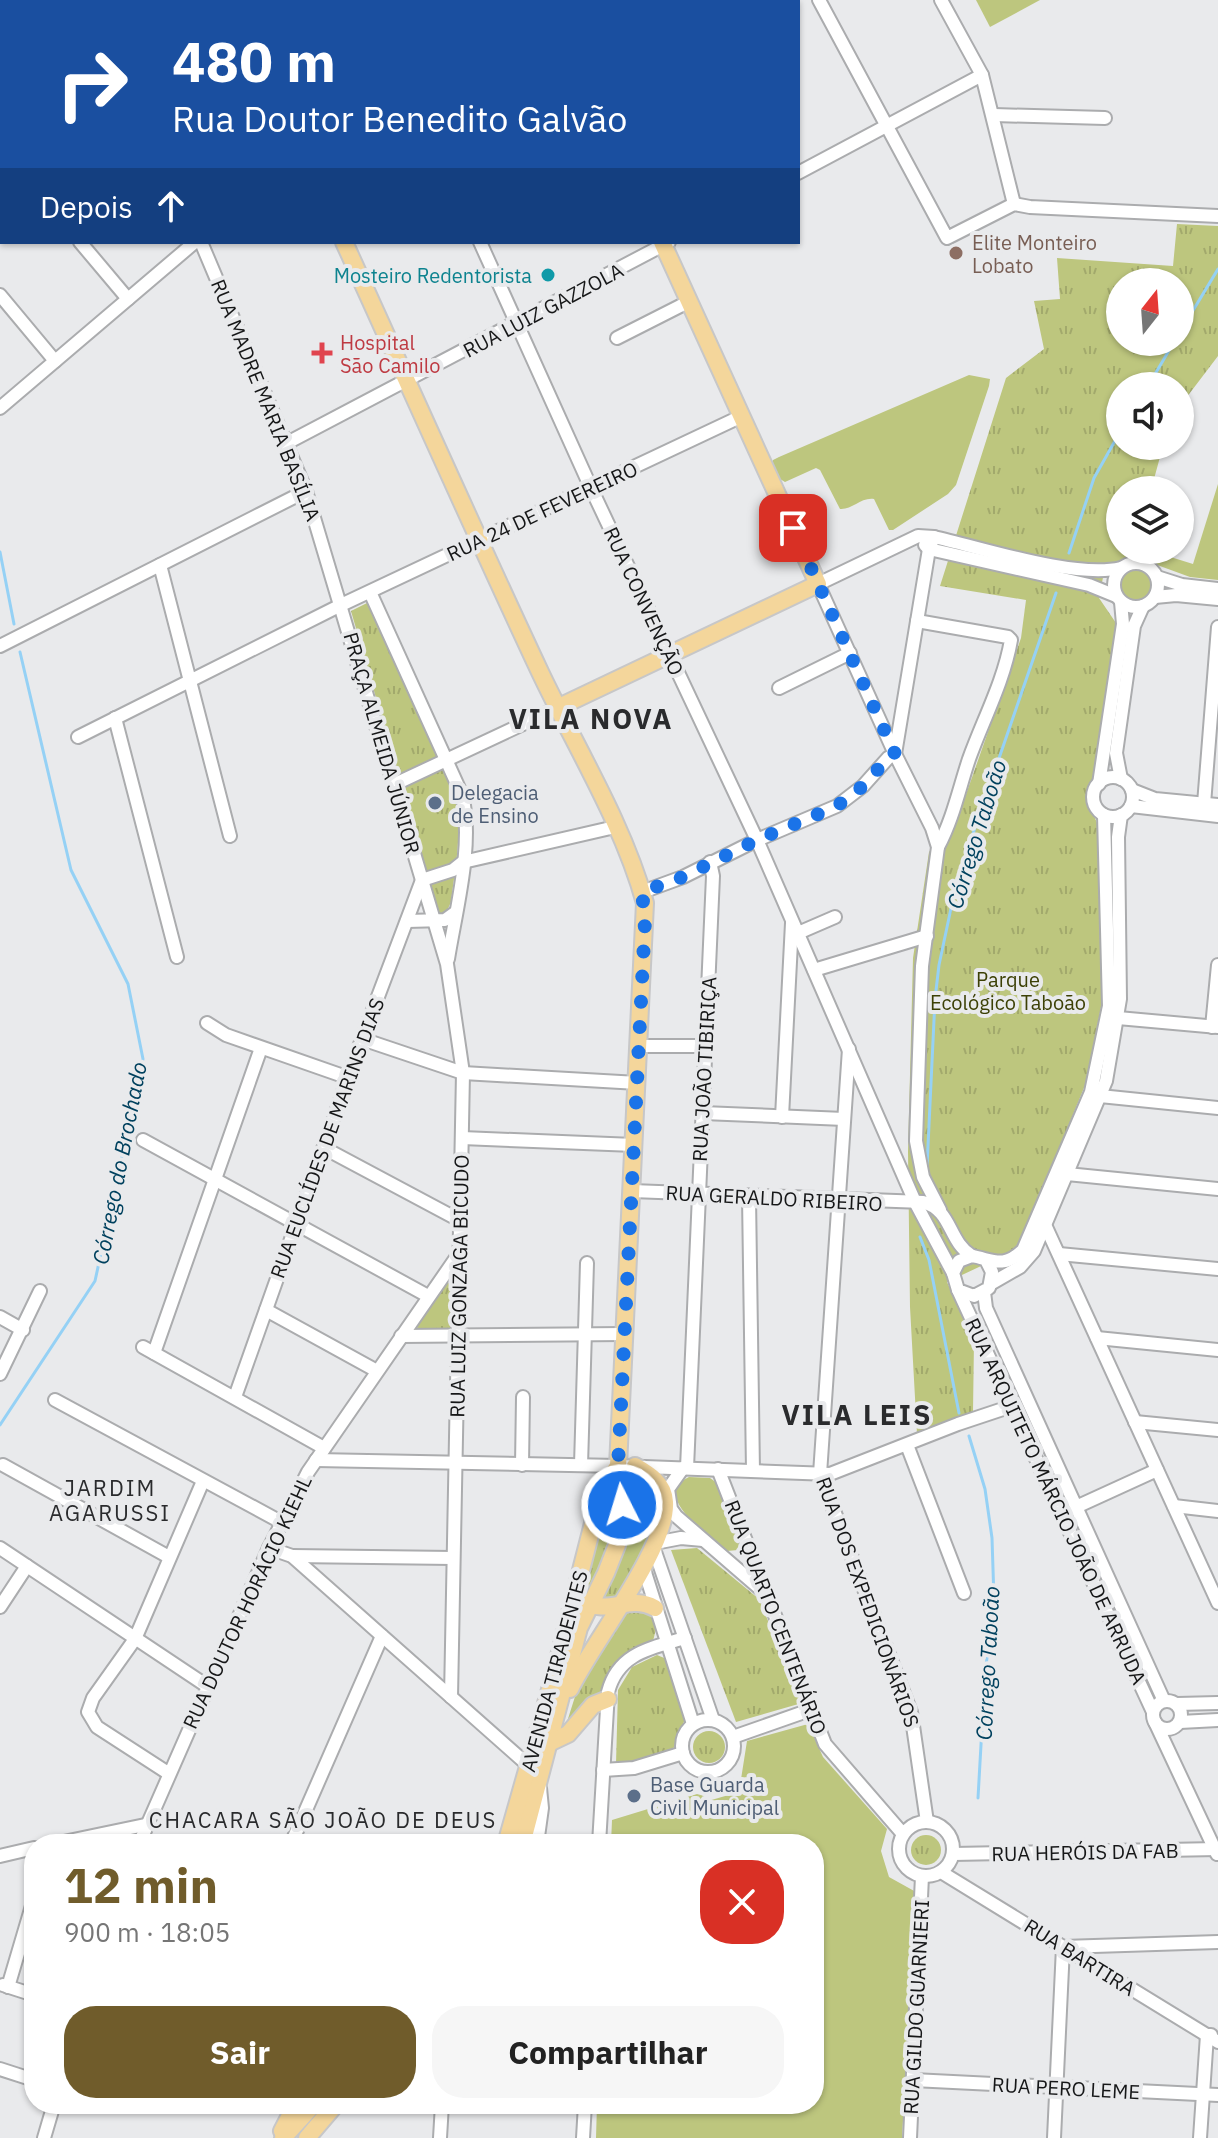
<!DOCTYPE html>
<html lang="pt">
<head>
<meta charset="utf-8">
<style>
	:root { --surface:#fff; --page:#f6f6f6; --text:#222; --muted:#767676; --accent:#705c2b }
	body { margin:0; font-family:"IBM Plex Sans",sans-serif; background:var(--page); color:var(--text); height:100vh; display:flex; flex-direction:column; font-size:30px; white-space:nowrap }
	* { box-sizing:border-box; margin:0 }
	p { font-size:26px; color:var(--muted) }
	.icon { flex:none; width:44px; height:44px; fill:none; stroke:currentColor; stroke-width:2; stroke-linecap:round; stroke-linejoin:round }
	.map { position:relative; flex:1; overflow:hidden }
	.side { position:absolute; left:24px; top:1834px; width:800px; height:280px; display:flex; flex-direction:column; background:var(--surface); border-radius:32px; box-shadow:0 2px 6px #0004 }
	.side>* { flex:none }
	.hud { position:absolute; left:0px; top:0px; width:800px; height:244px; box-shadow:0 2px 6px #0004; background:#1a4fa0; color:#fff; overflow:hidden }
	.needle { width:52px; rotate:17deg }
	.tools { position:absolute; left:1106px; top:268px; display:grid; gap:16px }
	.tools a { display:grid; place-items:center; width:88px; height:88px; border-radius:50%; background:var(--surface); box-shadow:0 2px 6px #0004; font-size:40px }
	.pin { position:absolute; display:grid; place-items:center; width:68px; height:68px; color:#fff; margin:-34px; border-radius:16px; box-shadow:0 4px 12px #0006 }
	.me { position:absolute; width:88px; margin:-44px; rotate:355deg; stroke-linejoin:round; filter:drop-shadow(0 0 6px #0008) }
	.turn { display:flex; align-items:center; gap:28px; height:168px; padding:0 40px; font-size:36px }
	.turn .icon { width:104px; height:104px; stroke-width:2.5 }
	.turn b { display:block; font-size:56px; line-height:68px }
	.then { display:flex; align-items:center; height:76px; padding:0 40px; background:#0003; gap:16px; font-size:30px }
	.round { display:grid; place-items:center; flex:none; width:84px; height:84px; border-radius:32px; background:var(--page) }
	.headline { display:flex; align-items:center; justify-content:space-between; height:136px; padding:0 40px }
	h1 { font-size:48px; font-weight:700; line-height:60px; color:var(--accent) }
	.action { display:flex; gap:16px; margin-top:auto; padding:16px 40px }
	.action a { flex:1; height:92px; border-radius:32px; background:var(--accent); color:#fff; font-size:32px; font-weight:700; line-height:92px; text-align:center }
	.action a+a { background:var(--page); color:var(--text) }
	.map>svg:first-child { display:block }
	.grass { fill:#bdc67e }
	.park { fill:url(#park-tufts); fill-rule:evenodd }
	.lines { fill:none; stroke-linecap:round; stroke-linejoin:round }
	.stream { stroke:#95d1f5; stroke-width:3 }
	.minor-casing { stroke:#abacae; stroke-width:16 }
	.major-casing { stroke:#c7c7c8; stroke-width:20 }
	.minor { stroke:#fff; stroke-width:12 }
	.major { stroke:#f4d69b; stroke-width:16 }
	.route { stroke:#1a73e8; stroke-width:14; stroke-dasharray:0 25.2 }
	.education-dot { fill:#8d6e63; stroke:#e9eaec; stroke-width:3 }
	.culture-dot { fill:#0f9aa8; stroke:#e9eaec; stroke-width:3 }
	.health-dot { fill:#e0444e; stroke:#e9eaec; stroke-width:3 }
	.service-dot { fill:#5c6f8a; stroke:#e9eaec; stroke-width:3 }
	.labels { text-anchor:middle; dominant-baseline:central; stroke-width:8; stroke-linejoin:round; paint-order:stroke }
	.education-label { font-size:20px; fill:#785e54; stroke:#e9eaec; text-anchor:start }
	.culture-label { font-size:20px; fill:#0d838f; stroke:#e9eaec; text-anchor:end }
	.street-label { font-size:20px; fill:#161718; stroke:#e9eaec }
	.health-label { font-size:20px; fill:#be3a42; stroke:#e9eaec; text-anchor:start }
	.service-label { font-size:20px; fill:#4e5e75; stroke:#e9eaec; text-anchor:start }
	.park-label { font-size:20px; fill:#3c4005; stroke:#e9eaec }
	.water-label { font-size:22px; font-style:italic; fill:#00415e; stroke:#e9eaec }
	.neighbourhood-label { font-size:22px; letter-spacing:2px; fill:#2a2b2d; stroke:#e9eaec }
	.district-label { font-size:28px; font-weight:bold; letter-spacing:2px; fill:#2a2b2d; stroke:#e9eaec }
</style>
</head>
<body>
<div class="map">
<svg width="1218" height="2138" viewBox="0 0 1218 2138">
	<defs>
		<pattern id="park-tufts" width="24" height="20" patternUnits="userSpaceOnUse" patternTransform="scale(2)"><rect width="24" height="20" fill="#bdc67e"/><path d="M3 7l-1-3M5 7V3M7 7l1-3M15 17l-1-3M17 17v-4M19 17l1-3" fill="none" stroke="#a2a96c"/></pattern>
	</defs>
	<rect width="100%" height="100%" fill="#e9eaec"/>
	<g class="grass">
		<path d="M 976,0 L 1040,0 L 990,27 Z"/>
		<path d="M 969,375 L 990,379 L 989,386 L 956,485 L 948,494 L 893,530 L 889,530 L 874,499 C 861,497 852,510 840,509 L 820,470 L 816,468 L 785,482 L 780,479 L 772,464 L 773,460 L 779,457 Z"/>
		<path d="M 1218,484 L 1218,580 L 1190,577 L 1138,558 L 1140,550 L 1148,550 L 1193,564 Z"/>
		<circle cx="1136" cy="585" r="18"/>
		<path d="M 689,1477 L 710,1478 L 717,1483 L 743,1544 L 738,1550 L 727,1551 C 711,1537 649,1496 689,1477 Z"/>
		<path d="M 808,1724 L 823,1757 L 887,1829 L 881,1851 L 889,1877 L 916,1892 L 902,2138 L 596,2138 L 597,2104 L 814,2104 L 814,1844 L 611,1844 L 612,1820 L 697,1794 L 704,1796 L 708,1801 L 739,1792 L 747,1741 Z"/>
	</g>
	<g class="park">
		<path d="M 1177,224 L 1218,226 L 1218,356 L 1180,406 L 1180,386 L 1120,386 L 1120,446 L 1163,446 L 1151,490 L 1120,490 L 1120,550 L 1134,550 L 1132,556 L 1105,567 L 1099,598 L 1116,623 L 1097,774 L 1086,797 L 1100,830 L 1102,1002 L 1086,1083 L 1021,1241 L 1011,1252 L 947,1282 L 974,1341 L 973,1412 L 917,1434 L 910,1307 L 908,1152 L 913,958 L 929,852 L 957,820 L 1021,638 L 1026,600 L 940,586 L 1006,378 L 1044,349 L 1034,301 L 1060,299 L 1057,258 L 1173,266 ZM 1120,282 L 1180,282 L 1180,342 L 1120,342 Z"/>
		<path d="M 369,602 L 455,797 C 463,832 455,868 451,902 L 446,913 L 442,915 L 438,913 L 351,611 Z"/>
		<path d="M 445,1282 L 452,1284 L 453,1288 L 453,1325 L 448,1330 L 418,1329 L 416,1325 Z"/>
		<path d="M 634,1478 C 645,1481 660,1488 660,1502 C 661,1518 631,1581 619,1594 C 616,1599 608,1602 603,1605 L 600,1602 C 624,1555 631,1532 628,1480 Z"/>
		<path d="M 610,1491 C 613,1527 608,1561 587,1592 L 584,1585 L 605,1496 Z"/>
		<path d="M 697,1548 L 759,1599 L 802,1703 L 736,1722 L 671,1550 Z"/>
		<path d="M 632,1609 L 652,1613 L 656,1629 L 653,1641 L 640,1647 L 604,1696 L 566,1725 L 579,1684 L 622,1616 Z"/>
		<path d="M 657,1655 L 669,1660 L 685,1719 L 672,1752 L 634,1765 L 616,1764 L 618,1690 L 632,1667 Z"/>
		<circle cx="709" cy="1747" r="16"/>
		<circle cx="926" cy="1850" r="15"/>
	</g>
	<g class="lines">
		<g class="stream">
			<path d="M 1180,332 L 1218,269"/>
			<path d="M 1148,386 L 1174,342"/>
			<path d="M 0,552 L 14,624"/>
			<path d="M 1069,553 L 1094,478 L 1120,432"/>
			<path d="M 927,1167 L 935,999 L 939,965 L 957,880 L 1056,593"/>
			<path d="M 920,1237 L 929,1260 L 959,1413"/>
			<path d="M 0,1425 L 95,1281 L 143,1059 L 128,984 L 71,870 L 20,652"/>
			<path d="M 969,1436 L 985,1489 L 992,1538 L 994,1600 L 985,1674 L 978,1798"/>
		</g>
		<g class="minor-casing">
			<g id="minor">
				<path d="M 6,0 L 7,2"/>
				<path d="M 370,0 L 371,2"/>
				<path d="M 689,0 L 690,2"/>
				<path d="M 819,0 L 947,238 L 1014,204 L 1030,207 L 1218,216"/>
				<path d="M 941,0 L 982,75 L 1014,204"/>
				<path d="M 572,2 L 577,0"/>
				<path d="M 994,115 L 1105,118"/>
				<path d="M 798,173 L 982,75"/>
				<path d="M 0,179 L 2,177"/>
				<path d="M 80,242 L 128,299"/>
				<path d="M 201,242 L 306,491 L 447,964 L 463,1073 L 451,1697"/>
				<path d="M 480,242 L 591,488 L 757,840 L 915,1202 L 953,1273"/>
				<path d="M 0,295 L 55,361"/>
				<path d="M 617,338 L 690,301"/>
				<path d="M 0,408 L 195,242"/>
				<path d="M 287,443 L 669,242"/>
				<path d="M 925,545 L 929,549 L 1089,585 L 1116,596"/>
				<circle cx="1136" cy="585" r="22"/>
				<path d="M 160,565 L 230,836"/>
				<path d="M 1157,577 L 1182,585 L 1218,589"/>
				<path d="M 370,592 L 462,795 C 474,844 456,909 448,959"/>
				<path d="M 1155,597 L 1176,595 L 1218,599"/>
				<path d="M 917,621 L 1008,637 L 1011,640 C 1004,681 983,720 969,759 C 959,789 953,819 938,847"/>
				<path d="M 0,646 L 306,491"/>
				<path d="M 779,688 L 850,653"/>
				<path d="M 115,718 L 177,957"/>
				<path d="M 78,737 L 341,605 L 742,416"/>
				<path d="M 895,754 L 929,549 L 934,537"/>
				<circle cx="1113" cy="797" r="20"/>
				<path d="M 1121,779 L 1116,753 L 1134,626 L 1143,606"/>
				<path d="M 1099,784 L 1123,624 L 1121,602"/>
				<path d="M 393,785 L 557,708"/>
				<path d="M 1132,790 L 1155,799 L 1218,805"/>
				<path d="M 1204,804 L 1218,627"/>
				<path d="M 1131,806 L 1218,816"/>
				<path d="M 422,880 L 453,870 L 463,862 L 615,827"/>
				<path d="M 642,892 L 683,877 L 757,840 L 837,806 L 863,786 L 888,758 L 895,754"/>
				<path d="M 407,921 L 445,920 L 456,912"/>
				<path d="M 798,933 L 835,917"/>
				<path d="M 814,970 L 927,936"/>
				<path d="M 1118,1018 L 1218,1027"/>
				<path d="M 207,1023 L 226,1035 L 349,1078"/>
				<path d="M 1212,1027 L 1218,965"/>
				<path d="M 362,1039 L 463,1073 L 638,1083"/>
				<path d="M 639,1046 L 706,1046"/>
				<path d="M 849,1049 L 820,1474 L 911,1712 L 927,1822"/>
				<path d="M 1100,1096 L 1218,1108"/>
				<path d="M 703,1113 L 844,1119"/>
				<path d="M 782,1117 L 792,923"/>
				<path d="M 462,1138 L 634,1145"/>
				<path d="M 143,1140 L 428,1296"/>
				<path d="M 324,1148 L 459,1220"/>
				<path d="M 1067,1174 L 1218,1189"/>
				<path d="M 632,1191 L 923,1202 C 953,1211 947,1240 972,1256"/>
				<path d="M 749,1197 L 753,1471"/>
				<path d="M 940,1210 L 923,1177 L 916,1141 L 922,966 L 938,847 L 932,828 L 895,754 L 818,584 L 918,536 L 934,537 C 983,548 1075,579 1121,568"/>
				<path d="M 1046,1227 L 1218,1603"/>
				<path d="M 1059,1254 L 1218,1269"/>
				<path d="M 987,1262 L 992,1272 L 989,1288 L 974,1296 L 958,1290 L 953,1273 L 959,1261 L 972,1256 C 994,1260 1003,1269 1023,1250 L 1091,1092 L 1109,1006 L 1104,815"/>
				<path d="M 992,1283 L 1020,1267 L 1034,1251 L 1106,1081 L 1120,999 L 1118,837 L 1121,815"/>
				<path d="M 958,1290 L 1153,1712"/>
				<path d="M 984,1292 L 986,1308 L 1164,1701"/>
				<path d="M 266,1310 L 377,1371"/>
				<path d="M 0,1317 L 23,1330"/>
				<path d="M 401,1336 L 625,1334"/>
				<path d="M 1097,1338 L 1218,1350"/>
				<path d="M 143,1347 L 324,1448"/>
				<path d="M 154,1353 L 261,1048"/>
				<path d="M 0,1374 L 40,1291"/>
				<path d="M 235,1397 L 362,1039 L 422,880"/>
				<path d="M 55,1400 L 281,1522"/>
				<path d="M 1135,1422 L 1218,1430"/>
				<path d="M 907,1445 L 964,1593"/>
				<path d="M 316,1460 L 618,1466 L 830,1474 L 958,1424 L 1012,1406"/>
				<path d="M 3,1465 L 169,1557"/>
				<path d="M 522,1465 L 523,1397"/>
				<path d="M 581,1465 L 587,1263"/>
				<path d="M 683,1468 L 668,1489 L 671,1509 L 676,1516 L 765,1593"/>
				<path d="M 687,1468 L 713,876 L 710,862"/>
				<path d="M 718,1469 L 825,1744 L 903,1834"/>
				<path d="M 1174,1506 L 1218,1511"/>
				<path d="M 1076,1507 L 1157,1470"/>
				<path d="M 655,1543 L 681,1538 L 703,1540"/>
				<path d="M 653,1546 L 713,1720"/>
				<path d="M 0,1548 L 207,1686"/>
				<path d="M 269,1548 L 292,1556 L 529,1766"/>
				<path d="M 292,1556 L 453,1558"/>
				<path d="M 643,1566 L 693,1724"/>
				<path d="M 0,1607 L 27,1566"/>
				<circle cx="1167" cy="1715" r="14"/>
				<path d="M 1177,1704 L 1218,1703"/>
				<circle cx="708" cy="1746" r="26"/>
				<path d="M 1155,1722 L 1217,1854"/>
				<path d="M 1180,1722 L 1218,1720"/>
				<path d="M 733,1737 L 810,1710"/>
				<path d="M 603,1770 L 634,1768 L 683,1753"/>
				<path d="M 168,1773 L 97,1727 L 88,1712 L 93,1698 L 135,1639 L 203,1481"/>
				<circle cx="926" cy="1849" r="27"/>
				<path d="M 54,1844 L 145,1825"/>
				<path d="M 139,1844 L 269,1548 L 308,1472 L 458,1255"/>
				<path d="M 291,1844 L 382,1636"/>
				<path d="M 537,1844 L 542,1808 L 540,1788"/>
				<path d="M 599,1844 L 608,1692 C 618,1653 651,1648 685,1638"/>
				<path d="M 953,1854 L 1218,1849"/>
				<path d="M 0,1856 L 34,1848"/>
				<path d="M 941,1872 L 1218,2042"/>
				<path d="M 3,1985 L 34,1995"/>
				<path d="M 8,1987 L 34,1899"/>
				<path d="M 0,2069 L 34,2080"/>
				<path d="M 913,2080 L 1218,2095"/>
				<path d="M 44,2138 L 54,2104"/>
				<path d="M 440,2138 L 442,2104"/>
				<path d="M 583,2138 L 585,2104"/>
				<path d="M 910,2138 L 922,1876"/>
				<path d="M 1054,2138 L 1063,1947 L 1218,1942"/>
				<path d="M 1200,2138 L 1207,2035 L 1211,2035"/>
			</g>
		</g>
		<g class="major-casing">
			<g id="major">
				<path d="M 235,0 L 235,2"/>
				<path d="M 544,0 L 545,2"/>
				<path d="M 344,242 C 409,385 473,529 540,672 C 575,746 623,823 645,903 L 618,1466 L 622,1505 L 617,1545 L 606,1573 L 579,1628 L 522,1844"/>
				<path d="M 557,708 L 818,584 L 662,242"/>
				<path d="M 582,1601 C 609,1616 628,1594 655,1608"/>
				<path d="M 570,1689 C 592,1643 668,1548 665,1502 C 664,1483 649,1474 635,1466"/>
				<path d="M 549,1743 L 568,1734 L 593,1705 L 608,1699"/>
				<path d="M 506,1844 L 555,1672 L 601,1492 L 618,1466"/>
				<path d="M 282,2131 L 296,2104"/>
				<path d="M 283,2138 L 314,2104"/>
				<path d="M 307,2138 L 336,2104"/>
			</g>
		</g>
		<use href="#minor" class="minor"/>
		<use href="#major" class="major"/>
	</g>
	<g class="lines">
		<path class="route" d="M 622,1505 L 618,1466 L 645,921 L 642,892 L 683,877 L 757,840 L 837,806 L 863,786 L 888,758 L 895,754 L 793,528"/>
	</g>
	<circle class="education-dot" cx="956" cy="253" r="8"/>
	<circle class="culture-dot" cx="548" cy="275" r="8"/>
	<path class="health-dot" d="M318 341h8v8h8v8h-8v8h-8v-8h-8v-8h8z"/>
	<g class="service-dot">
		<circle cx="435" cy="803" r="8"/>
		<circle cx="634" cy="1796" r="8"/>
	</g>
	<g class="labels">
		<g class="education-label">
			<text x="972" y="242">Elite Monteiro<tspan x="972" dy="23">Lobato</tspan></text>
		</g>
		<g class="culture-label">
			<text x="532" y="275">Mosteiro Redentorista</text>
		</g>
		<g class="street-label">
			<text transform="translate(543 310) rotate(-28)">RUA LUIZ GAZZOLA</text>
			<text transform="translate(266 400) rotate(68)">RUA MADRE MARIA BASÍLIA</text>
			<text transform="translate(542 511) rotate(-25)">RUA 24 DE FEVEREIRO</text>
			<text transform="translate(644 601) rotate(65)">RUA CONVENÇÃO</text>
			<text transform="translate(382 743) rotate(74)">PRAÇA ALMEIDA JÚNIOR</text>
			<text transform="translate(704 1069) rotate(-87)">RUA JOÃO TIBIRIÇA</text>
			<text transform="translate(327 1138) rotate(-70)">RUA EUCLÍDES DE MARINS DIAS</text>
			<text transform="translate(774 1198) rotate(3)">RUA GERALDO RIBEIRO</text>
			<text transform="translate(459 1286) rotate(-89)">RUA LUIZ GONZAGA BICUDO</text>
			<text transform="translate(1056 1501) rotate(65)">RUA ARQUITETO MÁRCIO JOÃO DE ARRUDA</text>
			<text transform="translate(247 1602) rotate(-65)">RUA DOUTOR HORÁCIO KIEHL</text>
			<text transform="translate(868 1602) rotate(70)">RUA DOS EXPEDICIONÁRIOS</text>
			<text transform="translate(776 1617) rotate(69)">RUA QUARTO CENTENÁRIO</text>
			<text transform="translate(554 1671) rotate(-75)">AVENIDA TIRADENTES</text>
			<text transform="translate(1085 1852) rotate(-1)">RUA HERÓIS DA FAB</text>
			<text transform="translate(1080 1957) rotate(32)">RUA BARTIRA</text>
			<text transform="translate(916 2007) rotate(-87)">RUA GILDO GUARNIERI</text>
			<text transform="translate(1066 2088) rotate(3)">RUA PERO LEME</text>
		</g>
		<g class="health-label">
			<text x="340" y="342">Hospital<tspan x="340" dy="23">São Camilo</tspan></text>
		</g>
		<g class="service-label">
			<text x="451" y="792">Delegacia<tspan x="451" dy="23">de Ensino</tspan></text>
			<text x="650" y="1784">Base Guarda<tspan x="650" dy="23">Civil Municipal</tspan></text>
		</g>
		<g class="park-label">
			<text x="1008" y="979">Parque<tspan x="1008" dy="23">Ecológico Taboão</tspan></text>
		</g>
		<g class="water-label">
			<text transform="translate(976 834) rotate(-73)">Córrego Taboão</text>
			<text transform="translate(119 1163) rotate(-79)">Córrego do Brochado</text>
			<text transform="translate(987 1663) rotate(-87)">Córrego Taboão</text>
		</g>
		<g class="neighbourhood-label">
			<text x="110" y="1487">JARDIM<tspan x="110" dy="25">AGARUSSI</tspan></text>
			<text x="323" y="1819">CHACARA SÃO JOÃO DE DEUS</text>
		</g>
		<g class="district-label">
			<text x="591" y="718">VILA NOVA</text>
			<text x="857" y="1414">VILA LEIS</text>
		</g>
	</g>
</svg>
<div class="tools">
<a><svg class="needle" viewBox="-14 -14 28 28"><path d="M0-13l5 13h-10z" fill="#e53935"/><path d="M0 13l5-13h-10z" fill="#767676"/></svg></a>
<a><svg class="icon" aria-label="sound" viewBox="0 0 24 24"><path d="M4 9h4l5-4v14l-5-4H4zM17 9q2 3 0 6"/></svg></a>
<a><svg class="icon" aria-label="layers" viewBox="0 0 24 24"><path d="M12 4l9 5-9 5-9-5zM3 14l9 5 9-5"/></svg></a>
</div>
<div class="pin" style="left:793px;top:528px;background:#d93025"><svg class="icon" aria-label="arrive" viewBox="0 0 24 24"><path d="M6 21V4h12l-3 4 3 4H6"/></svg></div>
<svg class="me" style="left:622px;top:1505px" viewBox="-20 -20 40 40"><circle r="17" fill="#1a73e8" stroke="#fff" stroke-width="3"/><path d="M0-11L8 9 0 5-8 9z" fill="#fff"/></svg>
<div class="hud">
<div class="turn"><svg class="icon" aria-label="right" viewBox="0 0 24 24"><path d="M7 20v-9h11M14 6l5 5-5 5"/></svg><div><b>480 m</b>Rua Doutor Benedito Galvão</div></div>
<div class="then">Depois<svg class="icon" aria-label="ahead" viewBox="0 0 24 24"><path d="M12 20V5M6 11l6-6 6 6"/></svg></div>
</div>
<section class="side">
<div class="headline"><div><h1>12 min</h1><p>900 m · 18:05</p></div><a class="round" style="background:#d93025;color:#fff"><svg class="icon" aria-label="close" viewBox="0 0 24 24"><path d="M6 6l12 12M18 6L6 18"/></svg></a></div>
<div class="action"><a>Sair</a><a>Compartilhar</a></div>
</section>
</div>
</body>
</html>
